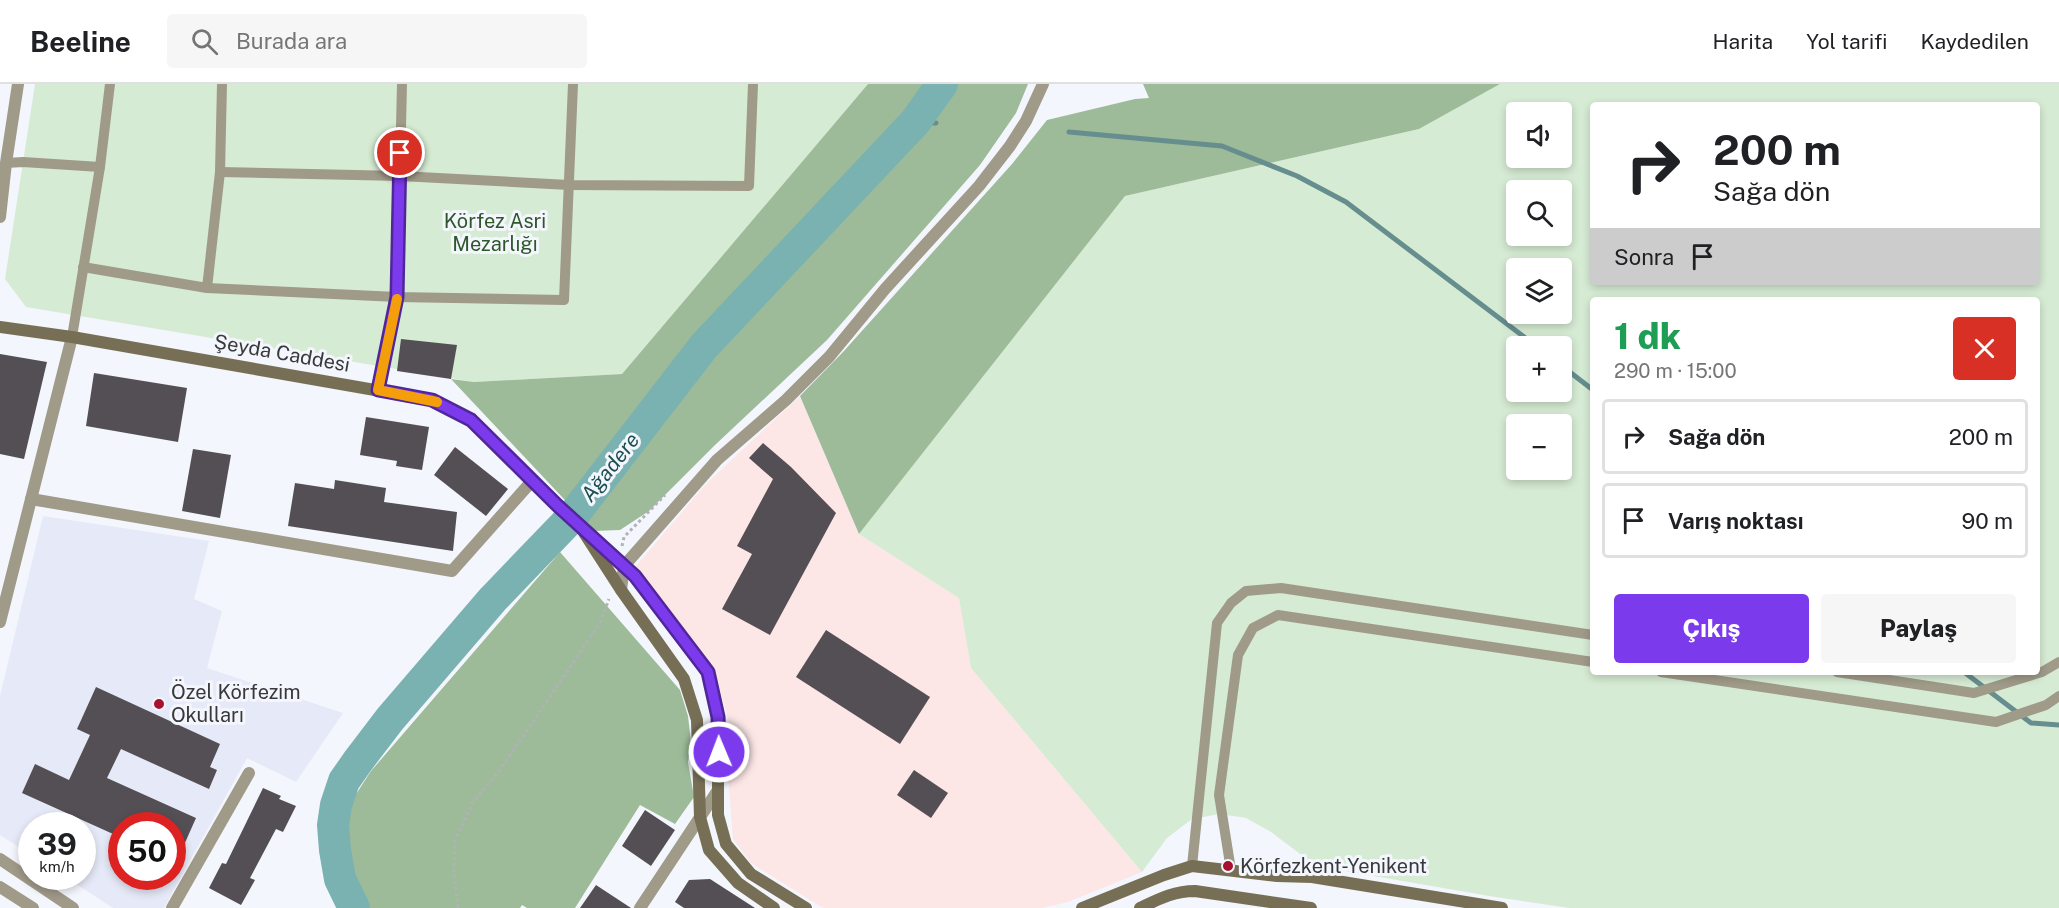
<!DOCTYPE html>
<html lang="tr">
<head>
<meta charset="utf-8">
<style>
	:root { --surface:#fff; --page:#f6f6f6; --text:#202124; --muted:#757577; --line:#e0e0e0; --accent:#7c3aed }
	body { margin:0; font-family:"Public Sans",sans-serif; background:var(--page); color:var(--text); height:100vh; display:flex; flex-direction:column; font-size:22px; white-space:nowrap }
	* { box-sizing:border-box; margin:0 }
	p { font-size:20px; color:var(--muted) }
	.icon { flex:none; width:33px; height:33px; fill:none; stroke:currentColor; stroke-width:2; stroke-linecap:round; stroke-linejoin:round }
	.map { position:relative; flex:1; overflow:hidden }
	.drawer { position:absolute; left:1590px; top:213px; width:450px; height:378px; display:flex; flex-direction:column; background:var(--surface); border-radius:6px; box-shadow:0 3px 9px #0003 }
	.drawer>* { flex:none }
	.top-card { position:absolute; left:1590px; top:18px; width:450px; height:183px; border-radius:6px; box-shadow:0 3px 9px #0003; background:#fff; color:var(--text); overflow:hidden }
	.tools { position:absolute; left:1506px; top:18px; display:grid; gap:12px }
	.tools a { display:grid; place-items:center; width:66px; height:66px; border-radius:6px; background:var(--surface); box-shadow:0 3px 9px #0003; font-size:30px }
	.speed { position:absolute; left:18px; top:728px; display:flex; gap:12px; font-size:30px; font-weight:700; text-align:center }
	.speed>* { display:grid; place-content:center; width:78px; height:78px; border-radius:50%; background:var(--surface); box-shadow:0 3px 9px #0003; line-height:1 }
	.speed small { font-size:15px; font-weight:400 }
	.speed .limit { border:9px solid #d22; background:#fff; color:#111 }
	.pin { position:absolute; display:grid; place-items:center; width:51px; height:51px; color:#fff; margin:-26px; border:3px solid #fff; border-radius:50%; box-shadow:0 2px 6px #0007 }
	.me { position:absolute; width:66px; margin:-33px; rotate:359deg; stroke-linejoin:round; filter:drop-shadow(0 0 4px #0008) }
	.turn { display:flex; align-items:center; gap:21px; height:126px; padding:0 24px; font-size:27px }
	.turn .icon { width:78px; height:78px; stroke-width:2.5 }
	.turn b { display:block; font-size:42px; line-height:51px }
	.then { display:flex; align-items:center; height:57px; padding:0 24px; background:#0003; gap:12px; font-size:22px }
	.round { display:grid; place-items:center; flex:none; width:63px; height:63px; border-radius:6px; background:var(--page) }
	.headline { display:flex; align-items:center; justify-content:space-between; height:102px; padding:0 24px }
	h1 { font-size:36px; font-weight:800; line-height:45px; color:#1e9e55 }
	.cta { display:flex; gap:12px; margin-top:auto; padding:12px 24px }
	.cta a { flex:1; height:69px; border-radius:6px; background:var(--accent); color:#fff; font-size:24px; font-weight:800; line-height:69px; text-align:center }
	.cta a+a { background:var(--page); color:var(--text) }
	ul { padding:0; list-style:none }
	li { display:flex; align-items:center; gap:18px; height:75px; margin:0 12px 9px; padding:0 12px; border:3px solid var(--line); border-radius:6px }
	li div { flex:1 }
	li b { display:block; font-size:22px }
	li em { font-style:normal }
	header { display:flex; align-items:center; gap:36px; box-sizing:border-box; height:84px; padding:0 30px; background:var(--surface); border-bottom:2px solid var(--line) }
	header strong { font-size:28px }
	nav { display:flex; gap:33px; margin-inline-start:auto; font-size:21px }
	.search { width:420px; height:54px; background:var(--page); display:flex; align-items:center; gap:15px; box-sizing:border-box; padding:0 21px; border-radius:6px; color:var(--muted); font-size:22px }
	.map>svg:first-child { display:block }
	.industrial { fill:#fce6e6 }
	.built { fill:#e6e9f7; fill-rule:evenodd }
	.green { fill:#d6ebd3; fill-rule:evenodd }
	.forest { fill:#9dbb99 }
	.lines { fill:none; stroke-linecap:round; stroke-linejoin:round }
	.stream { stroke:#668e8e; stroke-width:5 }
	.river { stroke:#7ab2b1; stroke-width:32 }
	.building { fill:#534f54 }
	.path { stroke:#b1b2b8; stroke-width:3; stroke-dasharray:3 3; stroke-linecap:butt }
	.service { stroke:#a09a89; stroke-width:10 }
	.minor { stroke:#a09a89; stroke-width:12 }
	.tertiary { stroke:#a09a89; stroke-width:12 }
	.secondary { stroke:#776f55; stroke-width:12 }
	.route-casing { stroke:#51269a; stroke-width:15 }
	.route { stroke:#7c3aed; stroke-width:10 }
	.slow { stroke:#f59e0b; stroke-width:10 }
	.poi-dot { fill:#a9122f; stroke:#f4f6fd; stroke-width:2 }
	.labels { text-anchor:middle; dominant-baseline:central; stroke-width:6; stroke-linejoin:round; paint-order:stroke }
	.park-label { font-size:20px; fill:#2e582a; stroke:#f4f6fd }
	.street-label { font-size:20px; fill:#38393b; stroke:#f4f6fd }
	.poi-label { font-size:20px; fill:#38393b; stroke:#f4f6fd; text-anchor:start }
	.water-label { font-size:21px; font-style:italic; fill:#1e4f4f; stroke:#f4f6fd }
</style>
</head>
<body>
<header>
<strong>Beeline</strong>
<div class="search"><svg class="icon" aria-label="search" viewBox="0 0 24 24"><circle cx="10" cy="10" r="6"/><path d="M15 15l6 6"/></svg>Burada ara</div>
<nav><a>Harita</a><a>Yol tarifi</a><a>Kaydedilen</a></nav>
</header>
<div class="map">
<svg width="2059" height="824" viewBox="0 0 2059 824">
	<rect width="100%" height="100%" fill="#f4f6fd"/>
	<path class="industrial" d="M 800,312 L 859,450 L 959,514 L 971,584 L 1142,788 L 1068,818 L 1042,824 L 823,824 L 751,779 L 733,755 L 727,679 L 729,639 L 716,590 L 636,482 L 705,401 Z"/>
	<path class="built" d="M 43,432 L 209,457 L 194,515 L 222,527 L 207,584 L 343,629 L 296,698 L 247,674 L 164,824 L 113,824 L 64,792 L 82,792 L 82,741 L 32,741 L 31,771 L 0,751 L 0,612 ZM 122,741 L 172,741 L 172,792 L 122,792 Z"/>
	<g class="green">
		<path d="M 35,0 L 868,0 L 622,290 L 474,298 L 26,223 L 5,195 Z"/>
		<path d="M 1500,0 L 2059,0 L 2059,824 L 1569,824 L 1495,813 L 1316,782 L 1271,748 L 1246,734 L 1220,730 L 1192,735 L 1167,754 L 1142,788 L 971,584 L 959,514 L 859,450 L 1125,112 L 1419,45 ZM 1593,21 L 2037,21 L 2037,198 L 1593,198 ZM 1516,28 L 1562,28 L 1562,74 L 1516,74 ZM 1516,106 L 1562,106 L 1562,152 L 1516,152 ZM 1516,184 L 1562,184 L 1562,230 L 1516,230 ZM 1593,216 L 2037,216 L 2037,588 L 1593,588 ZM 1516,262 L 1562,262 L 1562,308 L 1516,308 ZM 1516,340 L 1562,340 L 1562,386 L 1516,386 Z"/>
	</g>
	<g class="forest">
		<path d="M 868,0 L 1028,0 L 1016,29 L 980,81 L 827,256 L 715,361 L 649,427 L 620,446 L 594,447 L 451,295 L 474,298 L 622,290 Z"/>
		<path d="M 1143,0 L 1500,0 L 1419,45 L 1125,112 L 859,450 L 800,312 L 843,268 L 1012,80 L 1047,36 L 1135,15 L 1149,14 Z"/>
		<path d="M 560,468 L 680,606 L 688,632 L 691,658 L 688,678 L 694,713 L 675,740 L 640,721 L 575,824 L 527,824 L 522,821 L 520,824 L 370,824 L 358,805 L 346,759 L 349,721 L 371,687 Z"/>
	</g>
	<g class="lines">
		<g class="stream">
			<path d="M 915,38 L 936,39"/>
			<path d="M 1069,48 L 1222,62 L 1297,92 L 1346,118 L 1536,262"/>
			<path d="M 1562,282 L 1593,306"/>
			<path d="M 1964,588 L 2031,639 L 2059,641"/>
		</g>
		<path class="river" d="M 354,824 L 340,795 L 335,766 L 333,741 L 336,721 L 344,697 L 358,677 L 390,635 L 493,515 L 571,434 L 704,262 L 915,38 L 942,0"/>
	</g>
	<g class="building">
		<path d="M 401,255 L 457,261 L 451,295 L 397,287 Z"/>
		<path d="M 0,270 L 47,278 L 24,375 L 0,370 Z"/>
		<path d="M 94,289 L 187,304 L 178,358 L 86,342 Z"/>
		<path d="M 366,333 L 429,343 L 422,386 L 396,382 L 397,377 L 360,371 Z"/>
		<path d="M 763,359 L 791,383 L 836,429 L 770,551 L 722,525 L 752,470 L 737,462 L 773,395 L 749,374 Z"/>
		<path d="M 455,363 L 508,405 L 486,432 L 434,391 Z"/>
		<path d="M 193,365 L 231,371 L 220,434 L 182,427 Z"/>
		<path d="M 335,396 L 386,404 L 384,418 L 457,428 L 453,467 L 288,442 L 295,399 L 334,405 Z"/>
		<path d="M 826,546 L 930,613 L 900,660 L 796,593 Z"/>
		<path d="M 96,603 L 220,660 L 210,683 L 217,686 L 209,705 L 121,665 L 107,694 L 196,734 L 172,788 L 172,741 L 122,741 L 122,754 L 22,709 L 35,680 L 69,696 L 90,651 L 77,645 Z"/>
		<path d="M 914,686 L 948,709 L 931,734 L 897,711 Z"/>
		<path d="M 263,704 L 281,712 L 279,715 L 296,722 L 283,748 L 276,745 L 250,794 L 255,796 L 241,821 L 209,804 L 222,779 L 226,780 Z"/>
		<path d="M 645,726 L 675,746 L 651,782 L 622,762 Z"/>
		<path d="M 710,795 L 755,824 L 684,824 L 675,818 L 689,796 Z"/>
		<path d="M 596,801 L 631,824 L 580,824 Z"/>
	</g>
	<g class="lines">
		<g class="path">
			<path d="M 622,462 L 624,453 L 665,411"/>
			<path d="M 458,824 L 454,788 L 455,756 L 473,718 L 500,686 L 600,539 L 609,515"/>
		</g>
		<g class="service">
			<path d="M 6,79 L 23,78 L 100,83"/>
			<path d="M 220,88 L 400,92 L 569,101 L 749,102 L 753,0"/>
			<path d="M 83,183 L 207,204 L 220,88 L 222,0"/>
			<path d="M 207,204 L 397,213 L 564,216 L 573,0"/>
			<path d="M 72,253 L 100,83 L 110,0"/>
			<path d="M 378,306 L 397,213 L 402,0"/>
			<path d="M 1661,588 L 1996,638 L 2046,621 L 2059,612"/>
			<path d="M 1837,588 L 1974,609 L 2042,588 L 2059,578"/>
			<path d="M 1192,782 L 1217,539 L 1231,519 L 1246,507 L 1281,504 L 1593,551"/>
			<path d="M 1231,786 L 1219,711 L 1238,571 L 1253,544 L 1278,531 L 1593,578"/>
		</g>
		<g class="minor">
			<path d="M 0,133 L 6,79 L 18,0"/>
			<path d="M 31,415 L 452,487 L 532,397"/>
			<path d="M 621,506 L 624,482 L 717,376 L 786,316 L 829,273 L 885,205 L 979,102 L 1010,62 L 1026,37 L 1043,0"/>
			<path d="M 172,824 L 249,689"/>
			<path d="M 640,824 L 718,706"/>
		</g>
		<g class="tertiary">
			<path d="M 0,538 L 72,253"/>
			<path d="M 0,775 L 73,824"/>
			<path d="M 0,803 L 33,824"/>
		</g>
		<g class="secondary">
			<path d="M 0,243 L 72,253 L 432,316 L 471,336 L 581,444"/>
			<path d="M 774,824 L 738,799 L 709,766 L 700,733 L 697,636 L 684,595 L 621,506 L 581,444 L 635,492 L 708,588 L 718,633 L 718,731 L 726,760 L 751,790 L 806,824"/>
			<path d="M 1082,824 L 1164,791 L 1192,782 L 1277,792 L 1312,793 L 1502,824"/>
			<path d="M 1140,824 C 1159,815 1174,807 1195,807 L 1311,824"/>
		</g>
	</g>
	<g class="lines">
		<g class="route-casing">
			<path id="route" d="M 400,69 L 397,213 L 378,306 L 432,316 L 471,336 L 558,422 L 635,492 L 708,588 L 718,633 L 719,668"/>
		</g>
		<use href="#route" class="route"/>
		<path class="slow" d="M 397,215 L 378,306 L 437,318"/>
	</g>
	<g class="poi-dot">
		<circle cx="159" cy="620" r="6"/>
		<circle cx="1228" cy="782" r="6"/>
	</g>
	<g class="labels">
		<g class="park-label">
			<text x="495" y="137">Körfez Asri<tspan x="495" dy="23">Mezarlığı</tspan></text>
		</g>
		<g class="street-label">
			<text transform="translate(282 269) rotate(10)">Şeyda Caddesi</text>
		</g>
		<g class="poi-label">
			<text x="171" y="608">Özel Körfezim<tspan x="171" dy="23">Okulları</tspan></text>
			<text x="1240" y="782">Körfezkent-Yenikent</text>
		</g>
		<g class="water-label">
			<text transform="translate(610 383) rotate(-52)">Ağadere</text>
		</g>
	</g>
</svg>
<div class="tools">
<a><svg class="icon" aria-label="sound" viewBox="0 0 24 24"><path d="M4 9h4l5-4v14l-5-4H4zM17 9q2 3 0 6"/></svg></a>
<a><svg class="icon" aria-label="search" viewBox="0 0 24 24"><circle cx="10" cy="10" r="6"/><path d="M15 15l6 6"/></svg></a>
<a><svg class="icon" aria-label="layers" viewBox="0 0 24 24"><path d="M12 4l9 5-9 5-9-5zM3 14l9 5 9-5"/></svg></a>
<a>+</a>
<a>−</a>
</div>
<div class="speed"><div>39<small>km/h</small></div><div class="limit">50</div></div>
<div class="pin" style="left:400px;top:69px;background:#d93025"><svg class="icon" aria-label="arrive" viewBox="0 0 24 24"><path d="M6 21V4h12l-3 4 3 4H6"/></svg></div>
<svg class="me" style="left:719px;top:668px" viewBox="-20 -20 40 40"><circle r="17" fill="#7c3aed" stroke="#fff" stroke-width="3"/><path d="M0-11L8 9 0 5-8 9z" fill="#fff"/></svg>
<div class="top-card">
<div class="turn"><svg class="icon" aria-label="right" viewBox="0 0 24 24"><path d="M7 20v-9h11M14 6l5 5-5 5"/></svg><div><b>200 m</b>Sağa dön</div></div>
<div class="then">Sonra<svg class="icon" aria-label="arrive" viewBox="0 0 24 24"><path d="M6 21V4h12l-3 4 3 4H6"/></svg></div>
</div>
<section class="drawer">
<div class="headline"><div><h1>1 dk</h1><p>290 m · 15:00</p></div><a class="round" style="background:#d93025;color:#fff"><svg class="icon" aria-label="close" viewBox="0 0 24 24"><path d="M6 6l12 12M18 6L6 18"/></svg></a></div>
<ul>
<li><svg class="icon" aria-label="right" viewBox="0 0 24 24"><path d="M7 20v-9h11M14 6l5 5-5 5"/></svg><div><b>Sağa dön</b></div><em>200 m</em></li>
<li><svg class="icon" aria-label="arrive" viewBox="0 0 24 24"><path d="M6 21V4h12l-3 4 3 4H6"/></svg><div><b>Varış noktası</b></div><em>90 m</em></li>
</ul>
<div class="cta"><a>Çıkış</a><a>Paylaş</a></div>
</section>
</div>
</body>
</html>
